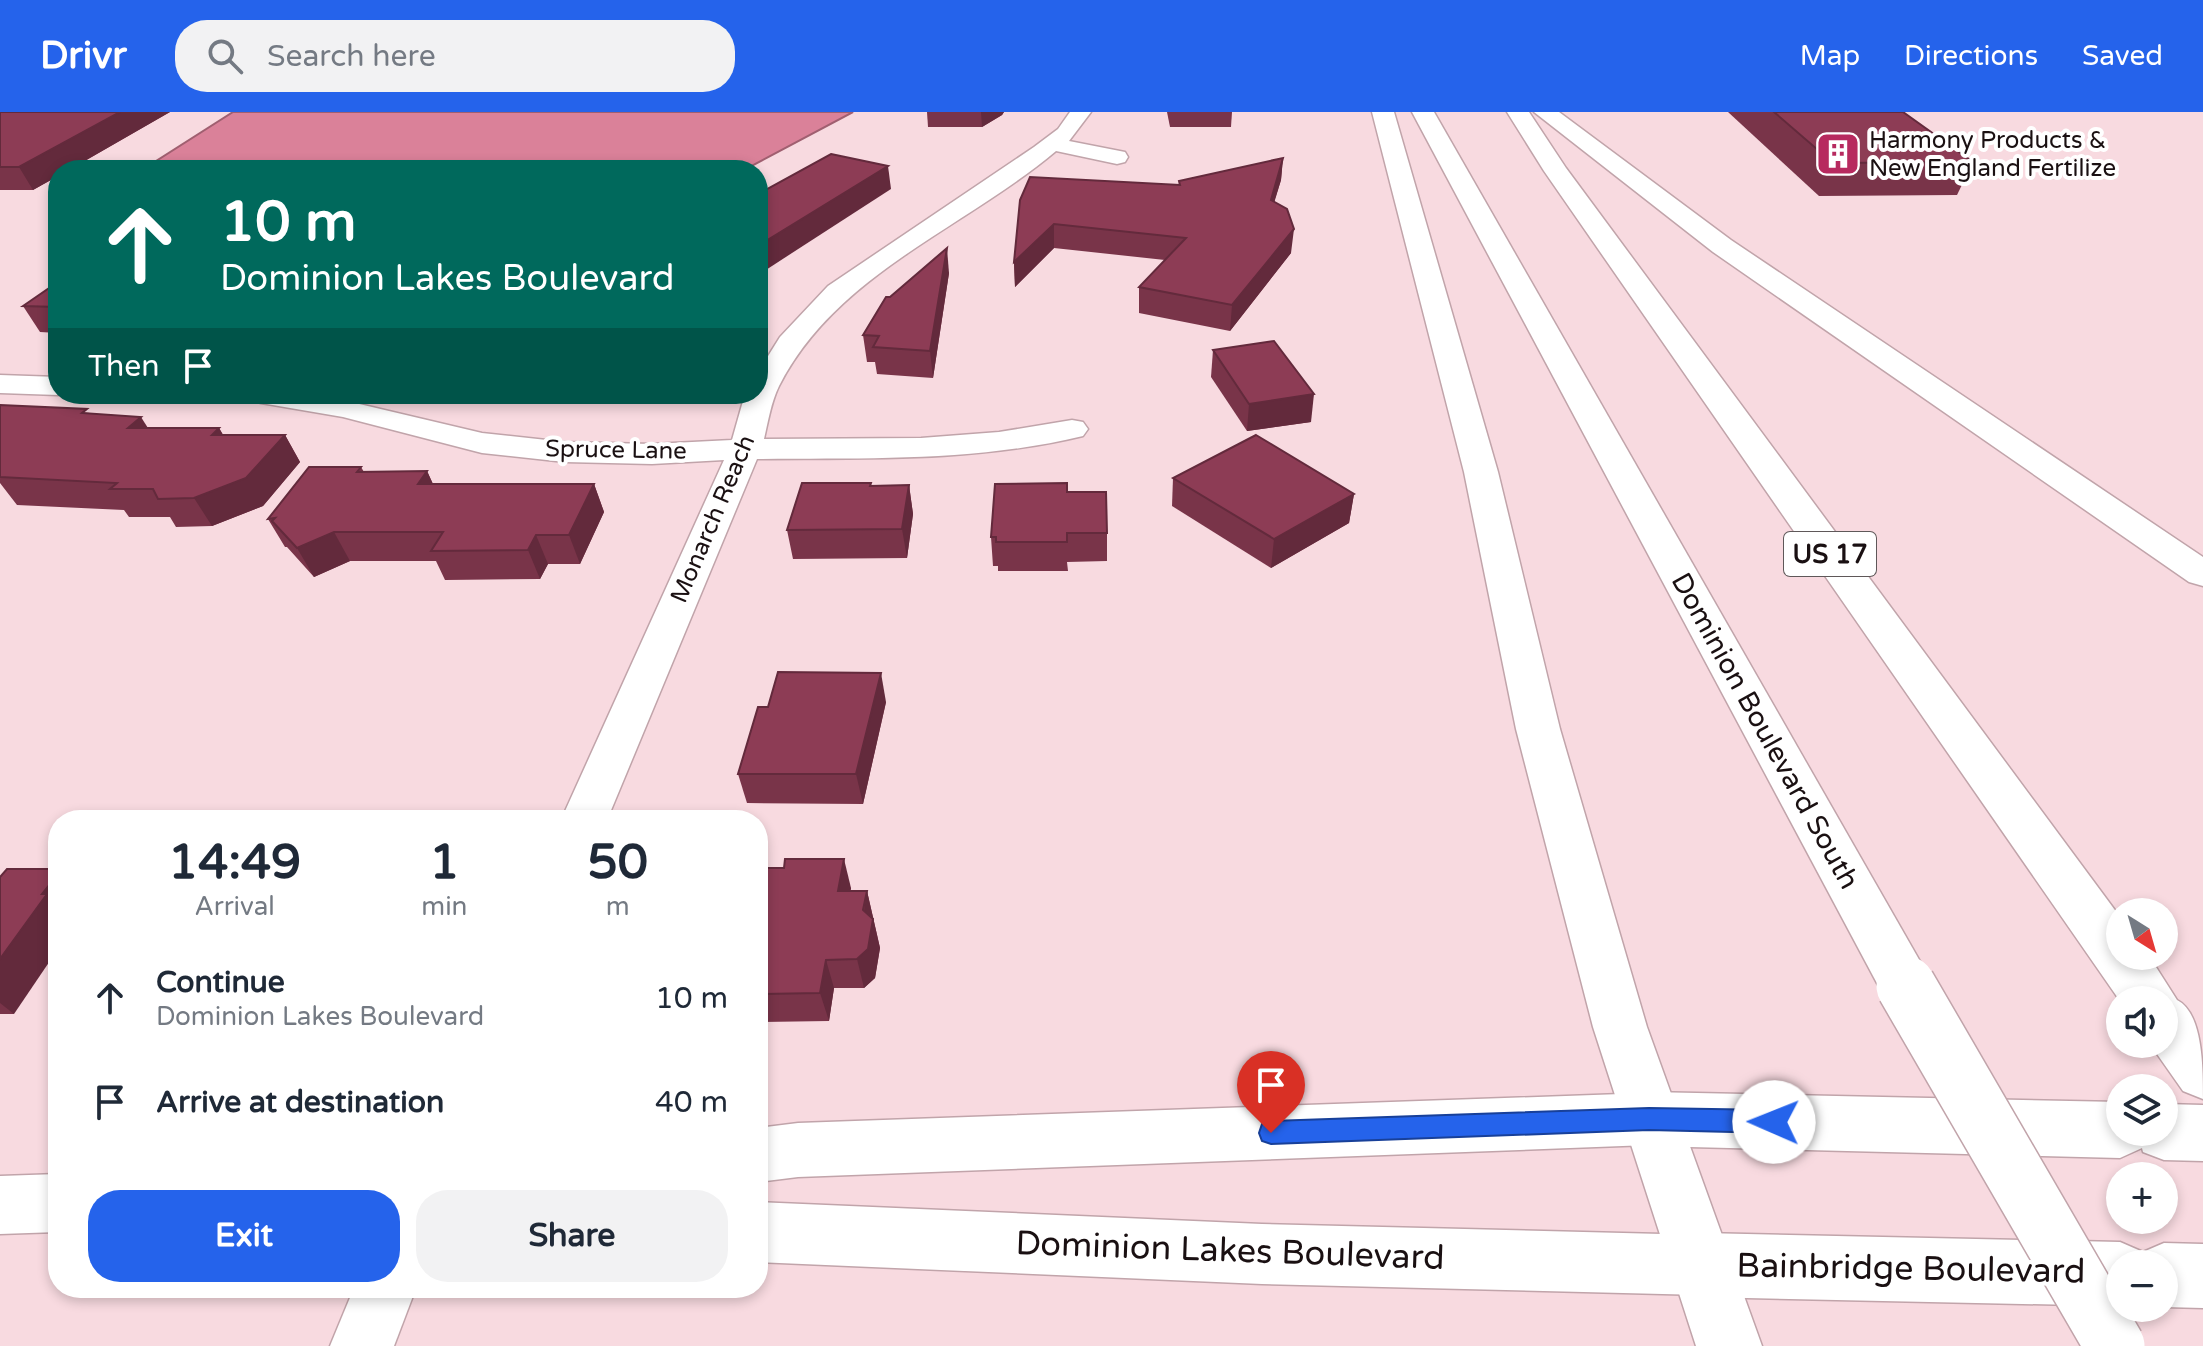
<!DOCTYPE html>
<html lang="en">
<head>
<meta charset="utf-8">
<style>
	:root { --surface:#fff; --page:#f2f2f3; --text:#1f2937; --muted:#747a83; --accent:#2563eb }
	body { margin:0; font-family:"Varela Round",sans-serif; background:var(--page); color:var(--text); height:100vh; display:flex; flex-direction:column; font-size:30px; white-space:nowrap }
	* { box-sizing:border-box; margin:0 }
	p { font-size:26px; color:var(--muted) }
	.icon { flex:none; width:44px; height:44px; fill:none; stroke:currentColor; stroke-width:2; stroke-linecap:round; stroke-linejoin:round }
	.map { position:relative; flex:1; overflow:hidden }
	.panel { position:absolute; left:48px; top:698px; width:720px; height:488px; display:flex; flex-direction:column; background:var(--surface); border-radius:32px; box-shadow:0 4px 12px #0003 }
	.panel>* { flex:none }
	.guide { position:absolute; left:48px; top:48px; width:720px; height:244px; border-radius:32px; box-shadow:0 4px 12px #0003; background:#00695c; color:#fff; overflow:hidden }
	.needle { width:52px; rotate:143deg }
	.buttons { position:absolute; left:2106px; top:786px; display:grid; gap:16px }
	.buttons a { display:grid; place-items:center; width:72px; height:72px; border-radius:50%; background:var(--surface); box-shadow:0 4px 12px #0003; font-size:40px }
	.pin { position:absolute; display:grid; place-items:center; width:68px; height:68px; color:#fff; margin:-82px -34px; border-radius:50% 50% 50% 0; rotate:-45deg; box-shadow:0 0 8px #0007 }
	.pin .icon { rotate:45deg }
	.me { position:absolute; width:88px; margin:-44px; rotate:271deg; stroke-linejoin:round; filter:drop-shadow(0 0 6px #0008) }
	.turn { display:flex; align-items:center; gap:28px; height:168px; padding:0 40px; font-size:36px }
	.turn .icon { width:104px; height:104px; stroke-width:2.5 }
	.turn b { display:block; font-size:56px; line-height:68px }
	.then { display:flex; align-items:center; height:76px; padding:0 40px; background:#0003; gap:16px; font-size:30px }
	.eta { display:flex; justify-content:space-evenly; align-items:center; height:136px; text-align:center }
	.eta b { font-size:48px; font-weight:700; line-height:56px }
	.button { display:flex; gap:16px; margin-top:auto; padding:16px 40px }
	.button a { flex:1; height:92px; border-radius:32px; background:var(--accent); color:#fff; font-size:32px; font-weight:700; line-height:92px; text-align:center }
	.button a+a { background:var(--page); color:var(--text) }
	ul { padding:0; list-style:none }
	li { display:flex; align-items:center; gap:24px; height:104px; padding:0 40px }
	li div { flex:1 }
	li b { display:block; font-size:30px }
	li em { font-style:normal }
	header { display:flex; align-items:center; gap:48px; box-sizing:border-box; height:112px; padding:0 40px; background:var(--accent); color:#fff }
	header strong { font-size:38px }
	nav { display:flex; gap:44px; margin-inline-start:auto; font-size:28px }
	.search { width:560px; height:72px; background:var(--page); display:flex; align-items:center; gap:20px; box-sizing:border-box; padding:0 28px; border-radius:32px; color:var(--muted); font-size:30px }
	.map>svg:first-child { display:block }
	.water { fill:#da8199; stroke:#a05f70; stroke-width:2 }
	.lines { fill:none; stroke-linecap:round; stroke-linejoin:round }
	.minor-casing { stroke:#c1a4aa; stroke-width:3 }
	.secondary-casing { stroke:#c1a4aa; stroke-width:3 }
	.motorway-casing { stroke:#c1a4aa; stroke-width:3 }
	.minor { fill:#fff; fill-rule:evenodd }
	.secondary { fill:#fff; fill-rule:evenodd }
	.motorway { fill:#fff; fill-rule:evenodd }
	.motorway-bridge-casing { stroke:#c1a4aa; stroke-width:62; stroke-linecap:butt }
	.motorway-bridge { stroke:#fff; stroke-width:59 }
	.wall { fill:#793449 }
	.shaded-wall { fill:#632a3c }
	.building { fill:#8d3c55; stroke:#632a3c; stroke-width:2 }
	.route { fill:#2563eb; stroke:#184099; stroke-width:2 }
	.labels { text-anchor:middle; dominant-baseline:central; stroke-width:8; stroke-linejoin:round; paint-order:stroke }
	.far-poi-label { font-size:24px; fill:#1a1012; stroke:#fff; text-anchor:start }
	.far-street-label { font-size:24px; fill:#1a1012; stroke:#fff }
	.shield { fill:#fff; stroke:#5f5859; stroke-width:2 }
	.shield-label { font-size:26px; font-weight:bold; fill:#1a1012 }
	.street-label { font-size:28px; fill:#1a1012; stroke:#fff }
	.near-street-label { font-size:34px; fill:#1a1012; stroke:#fff }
</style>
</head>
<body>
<header>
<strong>Drivr</strong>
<div class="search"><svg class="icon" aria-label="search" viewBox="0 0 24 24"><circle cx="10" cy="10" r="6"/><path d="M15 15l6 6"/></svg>Search here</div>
<nav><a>Map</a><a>Directions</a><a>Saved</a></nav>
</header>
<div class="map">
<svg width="2203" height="1234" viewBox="0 0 2203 1234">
	<rect width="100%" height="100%" fill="#f8dae0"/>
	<path class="water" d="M 233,0 L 853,0 L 744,58 L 142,58 Z"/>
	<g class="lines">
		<g class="minor-casing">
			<g id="minor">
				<path d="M 1070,0 L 1091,0 L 1069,29 L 1125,40 L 1128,45 L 1125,50 L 1117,52 L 1056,39 C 963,117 836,162 779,274 C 771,290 768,310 764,327 L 921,326 L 999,320 L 1072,308 L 1083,310 L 1088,317 L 1083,324 C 976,350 866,346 757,347 L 607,708 L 561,708 L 724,348 L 652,352 L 565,350 L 482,341 L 343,305 L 261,291 L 250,288 L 246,282 L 317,282 L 482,321 L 565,330 L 652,332 L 732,328 L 745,282 L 758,282 L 758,260 L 780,225 L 828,174 L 1034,35 L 1058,17 Z"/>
				<path d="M 0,263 L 58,265 L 58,282 L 62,282 L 58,283 L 0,281 Z"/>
				<path d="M 1649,981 L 1669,989 L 1677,1007 L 1669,1025 L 1649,1033 L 798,1065 L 758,1070 L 758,1016 L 798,1011 Z"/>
				<path d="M 58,1062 L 58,1120 L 0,1122 L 0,1064 Z"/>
				<path d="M 758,1090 L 1262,1112 L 1702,1123 L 1723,1132 L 1732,1153 L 1723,1174 L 1702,1183 L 1262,1172 L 758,1150 Z"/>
				<path d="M 354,1176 L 416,1176 L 394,1234 L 330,1234 Z"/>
			</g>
		</g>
		<g class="secondary-casing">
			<g id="secondary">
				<path d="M 1649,980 L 2120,990 L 2120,1020 L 2164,1020 L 2164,992 L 2203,993 L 2203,1049 L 2164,1048 L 2143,1040 L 2142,1036 L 2120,1046 L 1649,1034 L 1628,1026 L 1620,1007 L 1628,988 Z"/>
				<path d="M 1702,1121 L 2120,1130 L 2143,1140 L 2164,1131 L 2203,1132 L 2203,1196 L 2164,1195 L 2164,1152 L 2120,1152 L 2120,1194 L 1702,1185 L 1680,1175 L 1670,1153 L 1680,1131 Z"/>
			</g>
		</g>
		<g class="motorway-casing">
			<g id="motorway">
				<path d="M 1372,0 L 1394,0 L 1498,360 L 1560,617 L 1647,915 L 1762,1234 L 1696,1234 L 1593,915 L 1516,617 L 1464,360 Z"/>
				<path d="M 1412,0 L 1434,0 L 1925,858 L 1933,874 L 1925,890 L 1906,897 L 1887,890 Z"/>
				<path d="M 1507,0 L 1529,0 L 1566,56 L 2120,805 L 2120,844 L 2149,844 L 2177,888 C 2203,901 2203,956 2203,987 L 2183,979 L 2150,932 L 2164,932 L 2164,888 L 2120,889 L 1544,59 Z"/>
				<path d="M 1534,0 L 1559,0 L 1731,128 L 2203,445 L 2203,474 L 2189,470 L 1713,140 Z"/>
			</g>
		</g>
		<use href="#minor" class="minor"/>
		<use href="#secondary" class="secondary"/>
		<use href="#motorway" class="motorway"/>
		<g class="motorway-bridge-casing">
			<path id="motorway-bridge" d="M 1906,874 L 2115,1234"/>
		</g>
		<use href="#motorway-bridge" class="motorway-bridge"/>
	</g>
	<g class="wall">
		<path d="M 0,0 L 170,0 L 69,58 L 58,58 L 58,64 L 33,78 L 0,78 Z"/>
		<path d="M 927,0 L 1004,0 L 1002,3 L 982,15 L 928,15 Z"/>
		<path d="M 1167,0 L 1232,0 L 1231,15 L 1170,15 Z"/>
		<path d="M 1728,0 L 1903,0 L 1973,50 L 1957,83 L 1819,84 Z"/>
		<path d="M 1283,46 L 1281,68 L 1274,90 L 1291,141 L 1230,219 L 1139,201 L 1139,175 L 1165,148 L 1054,136 L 1015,175 L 1014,150 L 1020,88 L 1179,73 Z"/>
		<path d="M 949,161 L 933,266 L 877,262 L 875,250 L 867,250 L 863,223 L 890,185 Z"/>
		<path d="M 58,170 L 58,221 L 40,220 L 23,194 Z"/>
		<path d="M 1213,238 L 1311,310 L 1247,319 L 1211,265 Z"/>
		<path d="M 0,293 L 90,301 L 148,316 L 219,316 L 223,323 L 285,323 L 300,350 L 263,394 L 212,414 L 176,415 L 170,405 L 129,405 L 124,398 L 17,393 L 0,371 Z"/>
		<path d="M 361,355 L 364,360 L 427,359 L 433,372 L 594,372 L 604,400 L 580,452 L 548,452 L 540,467 L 445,468 L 436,449 L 350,449 L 314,465 L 287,435 L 285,435 L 268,407 Z"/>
		<path d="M 1173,366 L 1354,382 L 1349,411 L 1271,456 L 1172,394 Z"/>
		<path d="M 871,371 L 871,374 L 909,373 L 913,402 L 907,446 L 793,447 L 787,418 Z"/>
		<path d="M 1067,380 L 1107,421 L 1107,449 L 1067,450 L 1068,459 L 998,459 L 998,454 L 993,454 L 991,425 Z"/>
		<path d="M 886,590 L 863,692 L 747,691 L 738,662 L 768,595 Z"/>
		<path d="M 758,756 L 851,776 L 850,779 L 867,779 L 880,836 L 875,866 L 864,876 L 834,876 L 829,909 L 758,910 Z"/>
		<path d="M 0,765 L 14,902 L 0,902 Z"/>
	</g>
	<g class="shaded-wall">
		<path d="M 120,0 L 170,0 L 69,58 L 58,58 L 58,64 L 33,78 L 19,55 Z"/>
		<path d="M 981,0 L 1004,0 L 1002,3 L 982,15 Z"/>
		<path d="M 1283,46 L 1281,68 L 1268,111 L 1271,88 Z"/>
		<path d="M 888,54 L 891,77 L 758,163 L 758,134 Z"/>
		<path d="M 1054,112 L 1054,136 L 1015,175 L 1014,150 Z"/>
		<path d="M 1294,117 L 1291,141 L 1230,219 L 1232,193 Z"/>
		<path d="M 947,136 L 949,161 L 933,266 L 930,239 Z"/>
		<path d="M 1314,282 L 1311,310 L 1247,319 L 1249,292 Z"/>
		<path d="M 141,305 L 158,332 L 128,316 Z"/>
		<path d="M 219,316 L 235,343 L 212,323 Z"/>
		<path d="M 285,323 L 300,350 L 263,394 L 212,414 L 194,386 Z"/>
		<path d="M 427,359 L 440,388 L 418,372 Z"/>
		<path d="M 594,372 L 604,400 L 580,452 L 569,423 Z"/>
		<path d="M 909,373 L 913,402 L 907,446 L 902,417 Z"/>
		<path d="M 1354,382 L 1349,411 L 1271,456 L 1274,427 Z"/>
		<path d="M 334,420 L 350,449 L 314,465 L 297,436 Z"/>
		<path d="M 536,423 L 548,452 L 540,467 L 528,438 Z"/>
		<path d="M 881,561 L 886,590 L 863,692 L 856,662 Z"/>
		<path d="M 844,747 L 851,776 L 846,808 L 838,779 Z"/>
		<path d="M 58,762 L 58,837 L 14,902 L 0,891 L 0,847 L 42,782 Z"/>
		<path d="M 867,779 L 880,836 L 875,866 L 864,876 L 857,847 Z"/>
		<path d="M 826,848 L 834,876 L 829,909 L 820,881 Z"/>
	</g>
	<g class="building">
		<path d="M 0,0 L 120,0 L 19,55 L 0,55 Z"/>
		<path d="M 1774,0 L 1903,0 L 1973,50 L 1833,51 Z"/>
		<path d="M 831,42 L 888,54 L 758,134 L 758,82 Z"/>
		<path d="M 1283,46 L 1271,88 L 1287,97 L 1294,117 L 1232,193 L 1139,175 L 1186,126 L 1054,112 L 1014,150 L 1020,88 L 1030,65 L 1180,73 L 1179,69 Z"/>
		<path d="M 947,136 L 930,239 L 873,235 L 879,224 L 863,223 L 886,185 L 890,185 Z"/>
		<path d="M 58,170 L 58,195 L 23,194 Z"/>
		<path d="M 1274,229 L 1314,282 L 1249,292 L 1213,238 Z"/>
		<path d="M 0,293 L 87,297 L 82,301 L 141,305 L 128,316 L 219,316 L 212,323 L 285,323 L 246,366 L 194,386 L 158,387 L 153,377 L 110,377 L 117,371 L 0,365 Z"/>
		<path d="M 1256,323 L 1354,382 L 1274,427 L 1173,366 Z"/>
		<path d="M 309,355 L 361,355 L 357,360 L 427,359 L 418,372 L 594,372 L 569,423 L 536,423 L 528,438 L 431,439 L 443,420 L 334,420 L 297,436 L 272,409 L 275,406 L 268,407 Z"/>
		<path d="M 802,371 L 871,371 L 870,374 L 909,373 L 902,417 L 787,418 Z"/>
		<path d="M 1067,371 L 1067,380 L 1106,380 L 1107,421 L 1067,421 L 1067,430 L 996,430 L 996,425 L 991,425 L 995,372 Z"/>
		<path d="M 778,560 L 881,561 L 856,662 L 738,662 L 758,595 L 768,595 Z"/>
		<path d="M 785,747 L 844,747 L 838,779 L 867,779 L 863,798 L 873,807 L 868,837 L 857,847 L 826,848 L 820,881 L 758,882 L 758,756 L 784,756 Z"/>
		<path d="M 7,757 L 58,757 L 58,762 L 42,782 L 47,782 L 0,847 L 0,765 Z"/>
	</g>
	<path class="route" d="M 1649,996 L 1774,998 L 1783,1002 L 1786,1010 L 1783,1018 L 1774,1021 L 1649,1018 L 1271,1032 L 1262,1029 L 1259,1021 L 1262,1012 L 1271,1009 Z"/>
	<defs>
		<g id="building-square" transform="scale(2.3)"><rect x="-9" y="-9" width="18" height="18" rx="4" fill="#b72a5f" stroke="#fff"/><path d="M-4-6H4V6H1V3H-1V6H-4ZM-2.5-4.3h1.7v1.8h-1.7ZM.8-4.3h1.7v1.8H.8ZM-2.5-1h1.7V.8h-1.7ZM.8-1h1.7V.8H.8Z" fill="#fff"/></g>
	</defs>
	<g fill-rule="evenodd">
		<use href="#building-square" x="1838" y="42"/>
	</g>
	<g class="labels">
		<g class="far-poi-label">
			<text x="1869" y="28">Harmony Products &amp;<tspan x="1869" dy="28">New England Fertilize</tspan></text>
		</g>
		<g class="far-street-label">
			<text transform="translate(616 338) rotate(1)">Spruce Lane</text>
			<text transform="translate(713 407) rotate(-67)">Monarch Reach</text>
		</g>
		<rect class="shield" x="1784" y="420" width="92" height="44" rx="6"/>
		<g class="shield-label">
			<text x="1830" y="442">US 17</text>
		</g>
		<g class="street-label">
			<text transform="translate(1765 619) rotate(61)">Dominion Boulevard South</text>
		</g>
		<g class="near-street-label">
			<text transform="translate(1230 1139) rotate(2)">Dominion Lakes Boulevard</text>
			<text transform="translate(1911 1157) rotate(1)">Bainbridge Boulevard</text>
		</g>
	</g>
</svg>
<div class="buttons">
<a><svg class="needle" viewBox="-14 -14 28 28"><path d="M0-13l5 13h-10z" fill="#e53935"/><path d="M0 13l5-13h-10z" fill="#747a83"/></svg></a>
<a><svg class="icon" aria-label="sound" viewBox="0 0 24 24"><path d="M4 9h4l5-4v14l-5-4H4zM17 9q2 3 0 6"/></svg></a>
<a><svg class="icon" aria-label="layers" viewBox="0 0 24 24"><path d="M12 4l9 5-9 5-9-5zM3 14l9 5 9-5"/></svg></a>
<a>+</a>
<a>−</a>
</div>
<div class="pin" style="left:1271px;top:1021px;background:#d93025"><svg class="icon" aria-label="arrive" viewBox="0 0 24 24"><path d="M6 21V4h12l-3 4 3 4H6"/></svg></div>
<svg class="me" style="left:1774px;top:1010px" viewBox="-20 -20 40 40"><circle r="19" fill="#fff"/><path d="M0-13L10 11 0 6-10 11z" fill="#2563eb"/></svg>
<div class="guide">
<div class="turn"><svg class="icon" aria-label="ahead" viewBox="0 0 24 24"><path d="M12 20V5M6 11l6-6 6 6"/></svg><div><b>10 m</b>Dominion Lakes Boulevard</div></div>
<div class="then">Then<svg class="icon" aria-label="arrive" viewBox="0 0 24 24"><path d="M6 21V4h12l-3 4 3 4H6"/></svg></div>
</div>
<section class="panel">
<div class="eta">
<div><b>14:49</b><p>Arrival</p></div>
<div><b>1</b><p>min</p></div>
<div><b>50</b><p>m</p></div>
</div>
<ul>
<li><svg class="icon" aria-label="ahead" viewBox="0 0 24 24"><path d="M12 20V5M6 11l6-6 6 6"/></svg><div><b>Continue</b><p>Dominion Lakes Boulevard</p></div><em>10 m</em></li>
<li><svg class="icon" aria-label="arrive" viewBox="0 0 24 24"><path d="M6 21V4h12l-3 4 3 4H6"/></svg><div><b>Arrive at destination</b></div><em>40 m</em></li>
</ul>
<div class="button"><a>Exit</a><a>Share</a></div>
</section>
</div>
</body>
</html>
